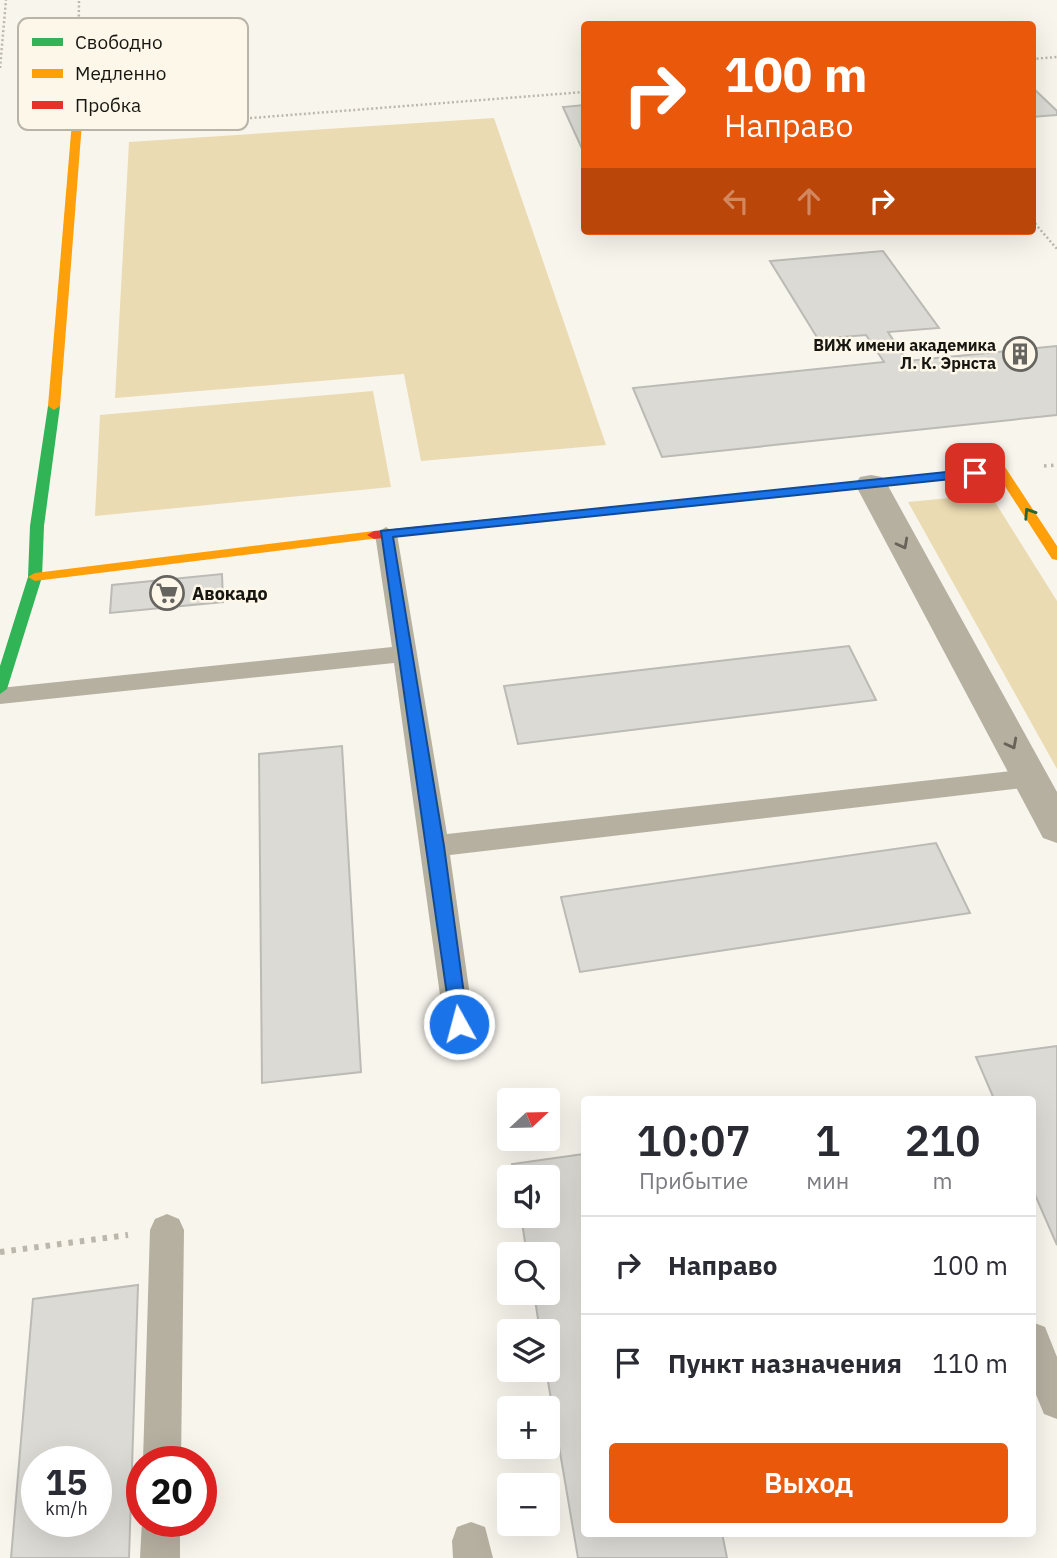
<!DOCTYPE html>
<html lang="ru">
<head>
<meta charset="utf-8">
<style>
	:root { --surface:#fff; --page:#f7f7f7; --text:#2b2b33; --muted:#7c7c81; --line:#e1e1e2; --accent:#ea580c }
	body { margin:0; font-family:"IBM Plex Sans",sans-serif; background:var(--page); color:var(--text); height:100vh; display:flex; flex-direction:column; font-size:26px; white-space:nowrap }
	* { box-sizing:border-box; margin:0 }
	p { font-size:23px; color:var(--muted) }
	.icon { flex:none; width:38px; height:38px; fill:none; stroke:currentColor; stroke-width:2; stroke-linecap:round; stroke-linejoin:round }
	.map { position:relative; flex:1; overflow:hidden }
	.panel { position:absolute; left:581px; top:1096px; width:455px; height:441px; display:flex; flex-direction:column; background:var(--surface); border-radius:7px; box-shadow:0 7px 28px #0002 }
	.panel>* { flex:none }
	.guide { position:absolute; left:581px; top:21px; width:455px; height:214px; border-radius:7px; box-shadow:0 7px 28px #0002; background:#ea580c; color:#fff; overflow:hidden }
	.needle { width:46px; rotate:68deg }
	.fabs { position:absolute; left:497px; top:1088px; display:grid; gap:14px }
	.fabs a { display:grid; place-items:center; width:63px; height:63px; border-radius:7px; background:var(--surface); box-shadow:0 7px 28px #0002; font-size:35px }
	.speed { position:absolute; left:21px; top:1446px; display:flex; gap:14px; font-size:35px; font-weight:700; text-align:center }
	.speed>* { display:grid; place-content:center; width:91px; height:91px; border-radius:50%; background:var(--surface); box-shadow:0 7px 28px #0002; line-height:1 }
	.speed small { font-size:18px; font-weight:400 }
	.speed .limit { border:10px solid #d22; background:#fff; color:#111 }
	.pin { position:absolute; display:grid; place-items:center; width:60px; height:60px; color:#fff; margin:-30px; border-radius:14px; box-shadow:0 4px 10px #0006 }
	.me { position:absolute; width:77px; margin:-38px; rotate:353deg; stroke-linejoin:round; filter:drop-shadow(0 0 5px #0008) }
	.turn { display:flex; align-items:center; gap:24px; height:147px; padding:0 28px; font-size:32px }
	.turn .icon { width:91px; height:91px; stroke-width:2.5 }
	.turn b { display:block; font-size:49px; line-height:60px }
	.lanes { display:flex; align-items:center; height:66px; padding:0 28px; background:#0003; justify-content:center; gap:35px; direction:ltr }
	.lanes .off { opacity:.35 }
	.eta { display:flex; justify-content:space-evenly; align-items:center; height:119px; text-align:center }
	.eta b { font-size:42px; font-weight:600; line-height:49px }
	.button { display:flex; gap:14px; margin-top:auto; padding:14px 28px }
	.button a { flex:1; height:80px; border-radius:7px; background:var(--accent); color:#fff; font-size:28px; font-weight:600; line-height:80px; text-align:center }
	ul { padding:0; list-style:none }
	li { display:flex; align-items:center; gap:21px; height:98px; padding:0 28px; border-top:2px solid var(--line) }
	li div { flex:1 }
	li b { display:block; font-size:26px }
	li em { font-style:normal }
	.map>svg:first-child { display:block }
	.green { fill:#ebdbb2 }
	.building { fill:#dcdad4; stroke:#bcbab4; stroke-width:2; fill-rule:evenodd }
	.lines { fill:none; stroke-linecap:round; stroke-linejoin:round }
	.path-far2 { stroke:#bbb7ac; stroke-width:2.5; stroke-dasharray:2 2.5; stroke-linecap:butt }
	.path-far1 { stroke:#bbb7ac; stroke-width:3.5; stroke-dasharray:2.5 4.5; stroke-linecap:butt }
	.path { stroke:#bbb7ac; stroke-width:6; stroke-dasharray:4.5 7; stroke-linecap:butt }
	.lane { fill:#b6b0a1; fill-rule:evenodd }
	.street { fill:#b6b0a1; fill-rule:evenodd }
	.fast { fill:#30b455; fill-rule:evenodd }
	.slow { fill:#ff9f0a; fill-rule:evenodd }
	.jam { fill:#e5322d; fill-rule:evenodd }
	.oneway { stroke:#246533 }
	.oneway2 { stroke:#676359 }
	.route { fill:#1a73e8; stroke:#114b97; stroke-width:2 }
	.labels { text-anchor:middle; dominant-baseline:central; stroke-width:5; stroke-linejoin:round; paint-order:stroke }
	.far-poi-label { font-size:16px; font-weight:bold; fill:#181611; stroke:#fcf7e9; text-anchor:end }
	.poi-label { font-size:18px; font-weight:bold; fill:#181611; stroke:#fcf7e9; text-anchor:start }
	.key { fill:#fcf7e9; stroke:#b8b4a8; stroke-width:2 }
	.key-label { font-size:19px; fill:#181611 }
</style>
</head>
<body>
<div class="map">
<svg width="1057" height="1558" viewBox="0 0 1057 1558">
	<rect width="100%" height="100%" fill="#f8f5ed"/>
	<g class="green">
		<path d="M 494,118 L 606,445 L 421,461 L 404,374 L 115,398 L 129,142 Z"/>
		<path d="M 373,391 L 391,487 L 95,516 L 100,415 Z"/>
		<path d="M 990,494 L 1057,601 L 1057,769 L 908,502 Z"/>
	</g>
	<g class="building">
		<path d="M 1032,87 L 1057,111 L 1057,115 L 1032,117 Z"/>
		<path d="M 584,105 L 584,153 L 563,107 Z"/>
		<path d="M 883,251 L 939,328 L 888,332 L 907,361 L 1057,346 L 1057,415 L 662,457 L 633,388 L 884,362 L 866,335 L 818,339 L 770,261 Z"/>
		<path d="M 222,574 L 223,602 L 110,613 L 112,585 Z"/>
		<path d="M 849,646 L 876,700 L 518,744 L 504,686 Z"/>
		<path d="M 342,746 L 361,1072 L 262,1083 L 259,754 Z"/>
		<path d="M 936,843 L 970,913 L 580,972 L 561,897 Z"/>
		<path d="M 1057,1046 L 1057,1245 L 1032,1188 L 1032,1099 L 994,1099 L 976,1057 Z"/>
		<path d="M 584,1154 L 584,1533 L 722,1533 L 727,1558 L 578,1558 L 546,1370 L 548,1332 L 540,1332 L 534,1293 L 548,1293 L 548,1255 L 527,1255 L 521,1216 L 548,1216 L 548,1178 L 514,1178 L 512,1164 Z"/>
		<path d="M 138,1285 L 129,1558 L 11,1558 L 33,1299 ZM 37,1461 L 96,1461 L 96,1521 L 37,1521 Z"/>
	</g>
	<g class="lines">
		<g class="path-far2">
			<path d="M 1032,59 L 1057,57"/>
			<path d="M 0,68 L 6,0"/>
			<path d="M 78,84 L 79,0"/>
			<path d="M 111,129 L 584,92"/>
			<path d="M 1032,220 L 1057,249"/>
		</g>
		<path class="path-far1" d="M 1044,466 L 1057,465"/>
		<path class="path" d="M 0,1252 L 128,1235"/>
		<g class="lane">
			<path d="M 386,527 L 397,534 L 447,834 L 1030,769 L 1039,771 L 1043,778 L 1039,785 L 1030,787 L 450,855 L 474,1024 L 470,1033 L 459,1037 L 448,1033 L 444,1024 L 394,663 L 0,704 L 0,688 L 392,647 L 375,534 Z"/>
			<path d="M 167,1214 L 179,1219 L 184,1230 L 181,1461 L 143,1461 L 150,1230 L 155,1219 Z"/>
			<path d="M 1032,1322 L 1045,1327 L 1057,1357 L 1057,1419 L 1044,1414 L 1032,1385 Z"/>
			<path d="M 142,1521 L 180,1521 L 180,1558 L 140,1558 Z"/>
			<path d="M 471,1522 L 485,1527 L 493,1558 L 453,1558 L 452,1541 L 457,1527 Z"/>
		</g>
		<path class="street" d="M 871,475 L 882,477 L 887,484 L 1057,792 L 1057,843 L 1043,838 L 855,484 L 860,477 Z"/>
		<path class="fast" d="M 54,402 L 60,406 L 44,526 L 42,577 L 7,689 L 0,694 L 0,666 L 28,577 L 30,526 L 48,406 Z"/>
		<g class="slow">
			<path d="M 78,107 L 83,110 L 60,406 L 54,410 L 48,406 L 73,110 Z"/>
			<path d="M 1001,466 L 1005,467 L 1057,546 L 1057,560 L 1052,559 L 997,474 L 687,507 L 681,503 L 687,499 Z"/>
			<path d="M 374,531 L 379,532 L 379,538 L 35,581 L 28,577 L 35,573 Z"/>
		</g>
		<path class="jam" d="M 687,499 L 693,503 L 692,506 L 374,539 L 367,535 L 374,531 Z"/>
	</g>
	<defs><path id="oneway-chevron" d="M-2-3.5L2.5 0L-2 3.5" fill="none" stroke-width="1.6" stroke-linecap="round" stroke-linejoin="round" transform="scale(1.75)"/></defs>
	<use class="oneway" href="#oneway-chevron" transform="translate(1029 513) rotate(-123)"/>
	<g class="oneway2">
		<use href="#oneway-chevron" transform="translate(903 544) rotate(62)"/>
		<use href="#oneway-chevron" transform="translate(1012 744) rotate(62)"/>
	</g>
	<path class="route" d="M 975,469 L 982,473 L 980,476 L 393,537 L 444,846 L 468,1024 L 465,1030 L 452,1030 L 381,531 Z"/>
	<defs>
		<g id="building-ring" transform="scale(1.75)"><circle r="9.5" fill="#fcf7e9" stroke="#66645e" stroke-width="1.5"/><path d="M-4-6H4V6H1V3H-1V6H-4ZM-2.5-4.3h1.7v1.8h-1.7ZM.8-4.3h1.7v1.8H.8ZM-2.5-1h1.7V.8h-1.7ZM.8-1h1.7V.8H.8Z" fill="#66645e"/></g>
		<g id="supermarket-ring" transform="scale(1.75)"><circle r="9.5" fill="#fcf7e9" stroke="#66645e" stroke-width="1.5"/><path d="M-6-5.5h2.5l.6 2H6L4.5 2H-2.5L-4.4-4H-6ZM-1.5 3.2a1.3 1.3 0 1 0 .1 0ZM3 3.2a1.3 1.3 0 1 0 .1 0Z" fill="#66645e"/></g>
	</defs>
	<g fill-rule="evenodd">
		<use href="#building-ring" x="1020" y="354"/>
		<use href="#supermarket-ring" x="167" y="593"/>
	</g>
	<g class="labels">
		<g class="far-poi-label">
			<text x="996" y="345">ВИЖ имени академика<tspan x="996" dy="18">Л. К. Эрнста</tspan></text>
		</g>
		<g class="poi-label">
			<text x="192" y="593">Авокадо</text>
		</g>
	</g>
	<rect x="18" y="18" width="230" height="112" rx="10" class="key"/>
	<rect x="32" y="38" width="31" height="8" fill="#30b455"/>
	<rect x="32" y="69" width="31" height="9" fill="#ff9f0a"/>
	<rect x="32" y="101" width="31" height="8" fill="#e5322d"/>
	<g class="key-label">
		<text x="75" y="49">Свободно</text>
		<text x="75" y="80">Медленно</text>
		<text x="75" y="112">Пробка</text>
	</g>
</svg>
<div class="fabs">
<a><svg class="needle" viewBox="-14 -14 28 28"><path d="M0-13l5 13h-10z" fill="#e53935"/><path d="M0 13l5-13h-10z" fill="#7c7c81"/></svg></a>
<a><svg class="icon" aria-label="sound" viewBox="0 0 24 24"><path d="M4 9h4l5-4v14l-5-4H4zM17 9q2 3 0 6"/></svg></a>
<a><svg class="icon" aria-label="search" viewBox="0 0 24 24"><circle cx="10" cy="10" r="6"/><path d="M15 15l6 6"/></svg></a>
<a><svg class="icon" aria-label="layers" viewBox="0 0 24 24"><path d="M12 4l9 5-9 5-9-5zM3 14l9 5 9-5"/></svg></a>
<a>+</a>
<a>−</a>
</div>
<div class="speed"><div>15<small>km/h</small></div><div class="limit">20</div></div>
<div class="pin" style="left:975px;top:473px;background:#d93025"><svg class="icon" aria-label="arrive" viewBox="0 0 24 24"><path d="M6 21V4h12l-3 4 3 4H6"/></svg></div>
<svg class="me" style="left:459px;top:1024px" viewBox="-20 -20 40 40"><circle r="17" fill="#1a73e8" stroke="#fff" stroke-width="3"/><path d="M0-11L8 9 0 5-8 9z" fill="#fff"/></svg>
<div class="guide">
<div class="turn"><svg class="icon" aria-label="right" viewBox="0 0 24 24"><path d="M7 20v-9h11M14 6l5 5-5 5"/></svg><div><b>100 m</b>Направо</div></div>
<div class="lanes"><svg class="icon off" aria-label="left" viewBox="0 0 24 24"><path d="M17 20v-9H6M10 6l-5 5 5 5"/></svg><svg class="icon off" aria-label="ahead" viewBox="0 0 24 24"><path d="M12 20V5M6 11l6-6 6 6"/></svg><svg class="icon" aria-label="right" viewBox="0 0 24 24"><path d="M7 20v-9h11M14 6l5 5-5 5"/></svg></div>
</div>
<section class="panel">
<div class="eta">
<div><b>10:07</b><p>Прибытие</p></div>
<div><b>1</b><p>мин</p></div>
<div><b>210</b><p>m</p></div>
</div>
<ul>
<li><svg class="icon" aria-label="right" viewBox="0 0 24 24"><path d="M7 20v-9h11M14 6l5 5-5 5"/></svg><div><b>Направо</b></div><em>100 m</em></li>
<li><svg class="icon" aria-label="arrive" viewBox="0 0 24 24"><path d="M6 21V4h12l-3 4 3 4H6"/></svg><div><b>Пункт назначения</b></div><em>110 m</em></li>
</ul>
<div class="button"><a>Выход</a></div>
</section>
</div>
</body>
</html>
